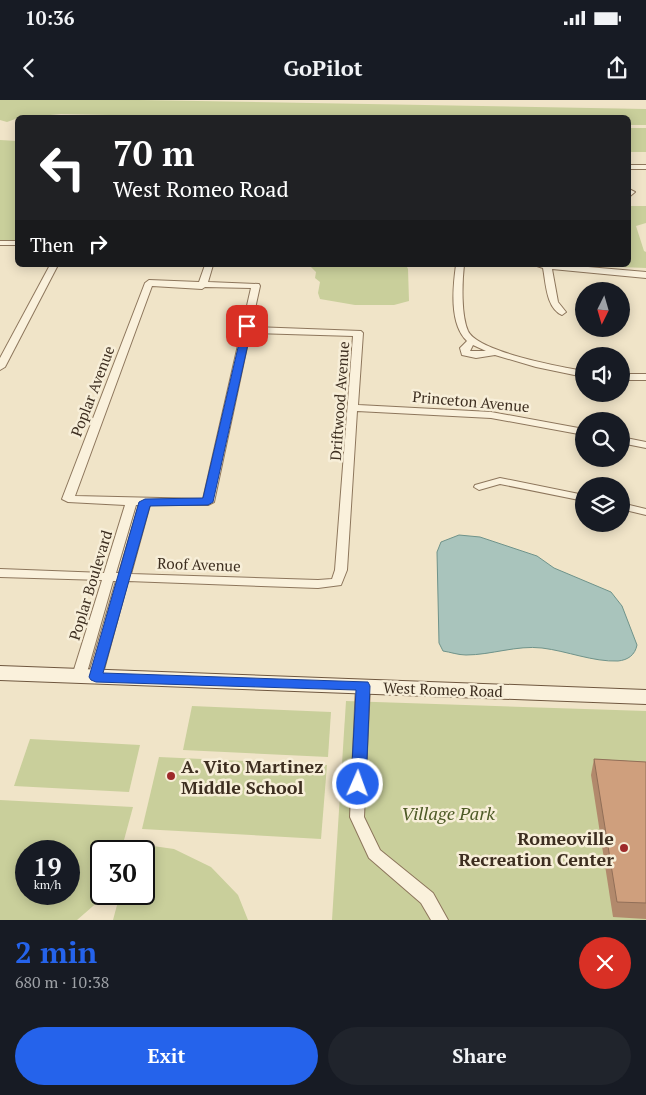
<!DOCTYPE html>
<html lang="en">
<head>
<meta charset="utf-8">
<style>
	:root { --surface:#171b24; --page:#20242c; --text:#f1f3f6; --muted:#9ea1a6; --accent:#2563eb }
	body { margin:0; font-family:"PT Serif",serif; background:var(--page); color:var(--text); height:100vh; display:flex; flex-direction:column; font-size:19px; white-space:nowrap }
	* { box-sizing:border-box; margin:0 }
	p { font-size:16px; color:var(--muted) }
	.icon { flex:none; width:28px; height:28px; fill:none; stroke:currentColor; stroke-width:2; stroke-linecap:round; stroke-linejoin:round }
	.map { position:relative; height:820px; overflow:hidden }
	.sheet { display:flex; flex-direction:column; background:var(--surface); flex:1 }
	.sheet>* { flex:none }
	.banner { position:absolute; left:15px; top:15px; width:616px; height:152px; border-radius:8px; box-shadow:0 2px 12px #0003; background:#202124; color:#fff; overflow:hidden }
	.needle { width:32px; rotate:185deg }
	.tools { position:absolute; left:575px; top:182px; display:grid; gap:10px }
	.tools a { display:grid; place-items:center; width:55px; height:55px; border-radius:50%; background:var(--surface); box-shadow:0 2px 12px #0003; font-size:25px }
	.speed { position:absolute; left:15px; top:740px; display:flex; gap:10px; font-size:25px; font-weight:700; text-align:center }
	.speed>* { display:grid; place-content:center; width:65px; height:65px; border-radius:50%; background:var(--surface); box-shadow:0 2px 12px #0003; line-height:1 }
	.speed small { font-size:12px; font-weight:400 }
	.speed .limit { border:2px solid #111; border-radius:8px; background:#fff; color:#111 }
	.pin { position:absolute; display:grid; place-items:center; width:42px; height:42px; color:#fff; margin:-21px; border-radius:10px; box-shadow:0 2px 8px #0006 }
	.me { position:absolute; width:55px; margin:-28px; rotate:2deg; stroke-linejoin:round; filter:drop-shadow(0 0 4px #0008) }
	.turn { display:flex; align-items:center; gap:18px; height:105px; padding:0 15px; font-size:22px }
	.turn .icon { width:65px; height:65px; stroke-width:2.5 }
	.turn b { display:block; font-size:35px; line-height:42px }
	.then { display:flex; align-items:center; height:48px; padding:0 15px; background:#0003; gap:10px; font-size:19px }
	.round { display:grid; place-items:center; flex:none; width:52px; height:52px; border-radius:26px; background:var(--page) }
	.summary { display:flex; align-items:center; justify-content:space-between; height:85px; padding:0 15px }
	h1 { font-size:30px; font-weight:600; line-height:38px; color:var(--accent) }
	.action { display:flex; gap:10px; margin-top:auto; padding:10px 15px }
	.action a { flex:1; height:58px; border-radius:30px; background:var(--accent); color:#fff; font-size:20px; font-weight:600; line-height:58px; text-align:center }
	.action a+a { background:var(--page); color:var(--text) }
	.status { display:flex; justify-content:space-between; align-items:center; height:35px; padding:0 25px; background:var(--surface); direction:ltr }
	.status svg { height:14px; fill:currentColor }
	header { display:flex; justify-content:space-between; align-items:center; height:65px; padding:0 15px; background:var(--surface); font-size:22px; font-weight:600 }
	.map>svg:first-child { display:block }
	.green { fill:#c9cf9b; fill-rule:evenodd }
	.water { fill:#a9c4bc; stroke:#6f938a }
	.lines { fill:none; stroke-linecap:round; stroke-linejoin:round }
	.street-casing { stroke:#8d765c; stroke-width:2 }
	.secondary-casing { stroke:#6f573f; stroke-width:2 }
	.street { fill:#faf1dc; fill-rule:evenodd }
	.secondary { fill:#faf1dc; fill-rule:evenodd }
	.wall { fill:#b2896c }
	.building { fill:#cf9f7d; stroke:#916f58 }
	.route { fill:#2563eb; stroke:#184099 }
	.poi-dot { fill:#9e2a2b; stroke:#f7eed8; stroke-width:2 }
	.labels { text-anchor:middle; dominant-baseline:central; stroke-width:5; stroke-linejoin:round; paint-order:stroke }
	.street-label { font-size:15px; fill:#3d2e20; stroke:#f7eed8 }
	.near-poi-label { font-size:18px; font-weight:bold; fill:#3d2e20; stroke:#f7eed8; text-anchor:start }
	.near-park-label { font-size:18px; font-style:italic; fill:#4d5a26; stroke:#f7eed8 }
</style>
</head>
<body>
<div class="status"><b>10:36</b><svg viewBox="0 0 49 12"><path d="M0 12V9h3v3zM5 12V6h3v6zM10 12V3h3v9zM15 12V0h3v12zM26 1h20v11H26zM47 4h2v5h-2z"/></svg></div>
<header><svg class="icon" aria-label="back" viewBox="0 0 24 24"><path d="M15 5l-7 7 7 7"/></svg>GoPilot<svg class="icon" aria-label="share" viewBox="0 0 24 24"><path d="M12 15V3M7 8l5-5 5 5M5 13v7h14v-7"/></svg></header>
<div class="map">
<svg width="646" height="820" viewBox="0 0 646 820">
	<rect width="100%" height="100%" fill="#f0e4c8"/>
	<g class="green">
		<path d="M 0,0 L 140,0 L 646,9 L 646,25 L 629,25 L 629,18 L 252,18 L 61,14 L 18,18 L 7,22 L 0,20 Z"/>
		<rect x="629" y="28" width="17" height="24"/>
		<path d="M 0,40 L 17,41 L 16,140 L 0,140 Z"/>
		<path d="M 629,106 L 646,106 L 646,123 L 636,126 L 644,151 L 646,152 L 646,168 L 594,166 L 629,165 Z"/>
		<path d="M 309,165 L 406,165 L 408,169 L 409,201 L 394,205 L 355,205 L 320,199 L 318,193 L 320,182 L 315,178 L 316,172 Z"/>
		<path d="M 346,601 L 646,611 L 646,820 L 332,820 Z"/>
		<path d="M 192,606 L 331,612 L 328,657 L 183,650 Z"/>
		<path d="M 30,639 L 140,645 L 129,692 L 14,686 Z"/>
		<path d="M 159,657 L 327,665 L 321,739 L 142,729 Z"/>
		<path d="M 0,700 L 133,707 L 121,751 L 101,751 L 101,794 L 103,794 L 100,800 L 77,820 L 0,820 ZM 26,751 L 69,751 L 69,794 L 26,794 Z"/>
		<path d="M 132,743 L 174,749 L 211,767 L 238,795 L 248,820 L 113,820 L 120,794 L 144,794 L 144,751 L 129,751 Z"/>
	</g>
	<path class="water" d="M 459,435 L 480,437 L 537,456 L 554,468 L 611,492 L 622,506 L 637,545 C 635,555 628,560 618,561 C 593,562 567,551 542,548 C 517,545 491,555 466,555 C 458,555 450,552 443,551 L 439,543 L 437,452 L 441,442 Z"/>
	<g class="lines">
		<g class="street-casing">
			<g id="street">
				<rect x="629" y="65" width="17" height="4"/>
				<path d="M 629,89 L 635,92 L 629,97 Z"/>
				<rect x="0" y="141" width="18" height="4"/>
				<path d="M 50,165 L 58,165 L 5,267 L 0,270 L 0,258 Z"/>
				<path d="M 205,165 L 213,165 L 208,182 L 259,184 L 260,186 L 251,227 L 361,231 L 363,233 L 358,305 L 491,312 L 584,329 L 584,335 L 491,318 L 357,311 L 347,470 L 341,485 L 318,488 L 128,481 L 102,577 L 100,580 L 90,580 L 88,577 L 116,481 L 113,481 L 86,576 L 84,579 L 74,579 L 72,576 L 102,480 L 0,477 L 0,469 L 104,473 L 125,405 L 68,402 L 62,399 L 145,183 L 149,180 L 199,182 ZM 152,186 L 202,189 L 205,187 L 251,188 L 203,399 L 75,396 ZM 250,233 L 353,236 L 335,470 L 332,479 L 318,480 L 131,474 L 150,405 L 208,405 L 214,402 ZM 136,405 L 139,405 L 119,473 L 116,473 Z"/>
				<path d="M 456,165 L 464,165 C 462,183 461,215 468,231 C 478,252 561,267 584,271 L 584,277 L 536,267 L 495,255 L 476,258 L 462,255 L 460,248 L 467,241 C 449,224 453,187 456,165 ZM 473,245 L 486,251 L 470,251 Z"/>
				<path d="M 534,165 L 565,165 L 646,172 L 646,178 L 552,169 L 558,202 L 566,212 L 562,215 C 546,208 546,183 543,168 Z"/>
				<rect x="621" y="274" width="25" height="6"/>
				<path d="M 621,337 L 646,342 L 646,348 L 621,343 Z"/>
				<path d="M 500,378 L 584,395 L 584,401 L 500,384 L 479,390 L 474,387 L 475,385 Z"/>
				<path d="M 621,403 L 646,409 L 646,415 L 621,409 Z"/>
				<path d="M 363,581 L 368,583 L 370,586 L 364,717 L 380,750 L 433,793 L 448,820 L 431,820 L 421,803 L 369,758 L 350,717 L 356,586 L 358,583 Z"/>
			</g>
		</g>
		<g class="secondary-casing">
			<path id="secondary" d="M 0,566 L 646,590 L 646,604 L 0,580 Z"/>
		</g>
		<use href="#street" class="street"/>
		<use href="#secondary" class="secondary"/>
	</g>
	<path class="wall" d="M 594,659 L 646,662 L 646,819 L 613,817 L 591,675 Z"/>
	<path class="building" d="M 594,659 L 646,662 L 646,803 L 617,802 Z"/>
	<path class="route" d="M 247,223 L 252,226 L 213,402 L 208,405 L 150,406 L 103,573 L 368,582 L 370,586 L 366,684 L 364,688 L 358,689 L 353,688 L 351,684 L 356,590 L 96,582 L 91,580 L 89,577 L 139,402 L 145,399 L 203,398 L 243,226 Z"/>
	<g class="poi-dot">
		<circle cx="171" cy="676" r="5"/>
		<circle cx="624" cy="748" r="5"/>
	</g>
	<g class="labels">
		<g class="street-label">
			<text transform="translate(92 291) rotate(-69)">Poplar Avenue</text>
			<text transform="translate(339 301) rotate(-86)">Driftwood Avenue</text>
			<text transform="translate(471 301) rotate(5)">Princeton Avenue</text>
			<text transform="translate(199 464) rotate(2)">Roof Avenue</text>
			<text transform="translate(90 485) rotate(-73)">Poplar Boulevard</text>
			<text transform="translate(443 589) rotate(2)">West Romeo Road</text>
		</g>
		<g class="near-poi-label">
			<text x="181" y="666">A. Vito Martinez<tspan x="181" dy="21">Middle School</tspan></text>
			<text x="614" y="738" text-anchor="end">Romeoville<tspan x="614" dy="21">Recreation Center</tspan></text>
		</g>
		<g class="near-park-label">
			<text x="448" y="713">Village Park</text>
		</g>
	</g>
</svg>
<div class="tools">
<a><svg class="needle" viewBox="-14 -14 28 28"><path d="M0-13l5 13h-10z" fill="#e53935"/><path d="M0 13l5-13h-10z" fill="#9ea1a6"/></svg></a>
<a><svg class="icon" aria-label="sound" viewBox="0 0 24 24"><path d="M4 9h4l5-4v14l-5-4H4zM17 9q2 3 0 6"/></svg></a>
<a><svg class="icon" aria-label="search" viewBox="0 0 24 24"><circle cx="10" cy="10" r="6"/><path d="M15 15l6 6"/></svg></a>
<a><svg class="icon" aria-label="layers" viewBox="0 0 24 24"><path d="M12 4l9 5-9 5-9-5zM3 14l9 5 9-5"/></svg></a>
</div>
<div class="speed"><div>19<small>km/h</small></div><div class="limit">30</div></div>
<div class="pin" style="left:247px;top:226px;background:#d93025"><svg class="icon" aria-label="arrive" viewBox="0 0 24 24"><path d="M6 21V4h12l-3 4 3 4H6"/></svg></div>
<svg class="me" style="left:358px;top:684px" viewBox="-20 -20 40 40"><circle r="17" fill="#2563eb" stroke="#fff" stroke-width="3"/><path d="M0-11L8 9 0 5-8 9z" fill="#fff"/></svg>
<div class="banner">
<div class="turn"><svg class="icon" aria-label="left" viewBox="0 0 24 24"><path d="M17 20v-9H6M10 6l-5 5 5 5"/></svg><div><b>70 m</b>West Romeo Road</div></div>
<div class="then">Then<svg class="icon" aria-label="right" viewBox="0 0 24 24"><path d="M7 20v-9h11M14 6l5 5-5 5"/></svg></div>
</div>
</div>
<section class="sheet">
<div class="summary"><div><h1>2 min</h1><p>680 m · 10:38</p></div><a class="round" style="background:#d93025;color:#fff"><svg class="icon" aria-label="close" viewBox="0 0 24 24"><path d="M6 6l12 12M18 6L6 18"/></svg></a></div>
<div class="action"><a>Exit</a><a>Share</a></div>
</section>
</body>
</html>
